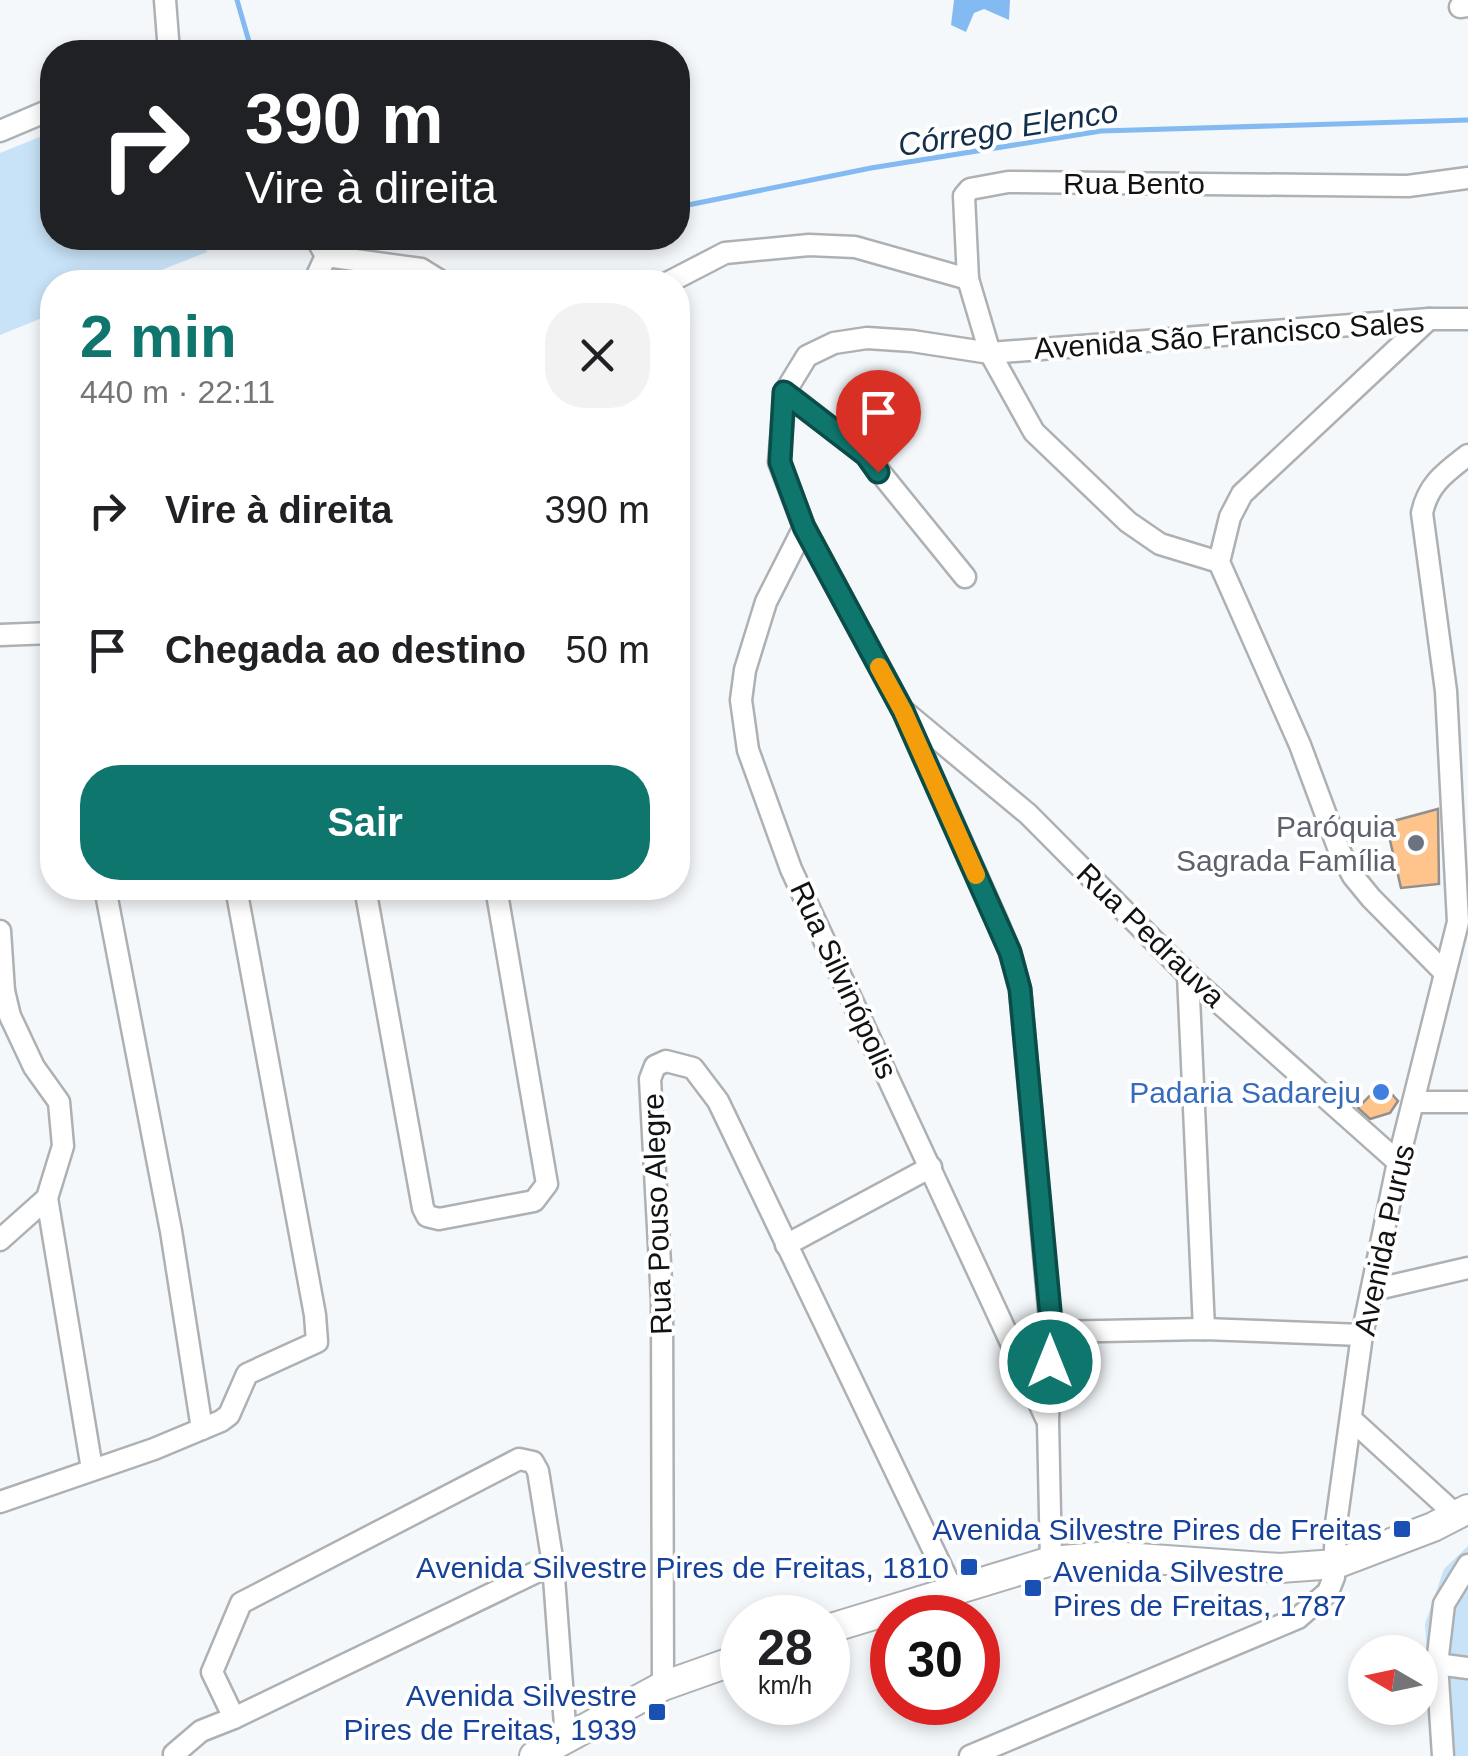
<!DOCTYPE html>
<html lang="pt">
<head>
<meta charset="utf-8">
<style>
	:root { --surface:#fff; --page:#f2f2f2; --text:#202124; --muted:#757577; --accent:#0f766e }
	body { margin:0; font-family:Helvetica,sans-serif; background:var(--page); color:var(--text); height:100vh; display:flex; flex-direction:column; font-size:38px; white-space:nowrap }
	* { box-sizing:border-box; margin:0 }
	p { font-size:32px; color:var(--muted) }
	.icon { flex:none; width:55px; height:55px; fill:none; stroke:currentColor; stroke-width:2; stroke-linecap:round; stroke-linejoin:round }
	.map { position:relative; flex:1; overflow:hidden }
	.details { position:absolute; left:40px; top:270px; width:650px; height:630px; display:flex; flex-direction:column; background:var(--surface); border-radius:40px; box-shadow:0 5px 15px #0003 }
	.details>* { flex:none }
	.banner { position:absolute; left:40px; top:40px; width:650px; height:210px; border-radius:40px; box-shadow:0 5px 15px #0003; background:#202124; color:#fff; overflow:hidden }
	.needle { width:65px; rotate:279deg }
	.buttons { position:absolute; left:1348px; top:1635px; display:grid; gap:20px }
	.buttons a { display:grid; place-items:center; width:90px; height:90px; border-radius:50%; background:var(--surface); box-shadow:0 5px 15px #0003; font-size:50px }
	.speed { position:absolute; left:720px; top:1595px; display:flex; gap:20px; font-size:50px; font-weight:700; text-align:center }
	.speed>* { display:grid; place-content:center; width:130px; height:130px; border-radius:50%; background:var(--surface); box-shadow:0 5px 15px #0003; line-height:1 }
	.speed small { font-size:25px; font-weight:400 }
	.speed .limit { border:15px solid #d22; background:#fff; color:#111 }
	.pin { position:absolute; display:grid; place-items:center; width:85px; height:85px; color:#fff; margin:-102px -42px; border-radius:50% 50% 50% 0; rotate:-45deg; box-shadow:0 0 10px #0007 }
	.pin .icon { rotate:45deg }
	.me { position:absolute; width:110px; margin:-55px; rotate:0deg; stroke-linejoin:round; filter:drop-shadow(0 0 8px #0008) }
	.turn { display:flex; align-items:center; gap:35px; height:210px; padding:0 40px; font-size:45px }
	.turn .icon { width:130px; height:130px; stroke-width:2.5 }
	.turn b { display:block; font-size:70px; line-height:85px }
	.round { display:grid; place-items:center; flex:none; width:105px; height:105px; border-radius:40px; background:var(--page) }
	.summary { display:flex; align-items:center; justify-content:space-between; height:170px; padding:0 40px }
	h1 { font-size:60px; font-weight:800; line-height:75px; color:var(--accent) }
	.primary-button { display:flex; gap:20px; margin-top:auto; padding:20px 40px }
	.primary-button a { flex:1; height:115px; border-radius:40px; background:var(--accent); color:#fff; font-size:40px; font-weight:800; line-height:115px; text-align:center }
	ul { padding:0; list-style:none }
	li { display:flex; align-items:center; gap:30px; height:140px; padding:0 40px }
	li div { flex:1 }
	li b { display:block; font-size:38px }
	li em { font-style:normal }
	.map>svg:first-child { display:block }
	.green { fill:#c8e2f7 }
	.water { fill:#84baf2 }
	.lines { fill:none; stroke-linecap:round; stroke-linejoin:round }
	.stream { stroke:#84baf2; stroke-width:5 }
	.building { fill:#fec48b; stroke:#928f8d; stroke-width:2.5 }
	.minor-casing { stroke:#aeb1b3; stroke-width:25 }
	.secondary-casing { stroke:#aeb1b3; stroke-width:32 }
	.minor { stroke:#fff; stroke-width:20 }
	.secondary { stroke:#fff; stroke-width:28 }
	.route-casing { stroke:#0a4d48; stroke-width:25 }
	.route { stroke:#0f766e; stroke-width:18 }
	.slow { stroke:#f59e0b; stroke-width:18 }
	.worship-dot { fill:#6b7280; stroke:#fff; stroke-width:4 }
	.shop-dot { fill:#3f7fe0; stroke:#fff; stroke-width:4 }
	.transit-dot { fill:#1a4fb4; stroke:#fff; stroke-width:4 }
	.labels { text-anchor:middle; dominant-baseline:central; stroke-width:8; stroke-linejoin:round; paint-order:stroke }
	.street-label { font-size:30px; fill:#111213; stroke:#fff }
	.worship-label { font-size:30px; fill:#5b616d; stroke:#fff; text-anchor:end }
	.shop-label { font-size:30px; fill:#366cbe; stroke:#fff; text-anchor:end }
	.transit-label { font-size:30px; fill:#164399; stroke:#fff; text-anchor:end }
	.water-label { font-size:32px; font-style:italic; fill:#132f4b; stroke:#fff }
</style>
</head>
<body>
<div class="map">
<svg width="1468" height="1756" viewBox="0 0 1468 1756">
	<rect width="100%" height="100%" fill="#f5f8fb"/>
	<g class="green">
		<path d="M 52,132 L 52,238 L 202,238 L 207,252 L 131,282 L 52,282 L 52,314 L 0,335 L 0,153 Z"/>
		<path d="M 1468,1546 L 1468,1756 L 1433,1756 L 1425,1624 L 1444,1569 Z"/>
	</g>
	<path class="water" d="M 954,0 L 1010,0 L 1009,20 L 984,9 L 974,13 L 966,32 L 951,25 Z"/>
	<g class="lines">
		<g class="stream">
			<path d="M 237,0 L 252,52"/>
			<path d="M 678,207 L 871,168 L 1101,131 L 1468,120"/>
		</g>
	</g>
	<g class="building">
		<path d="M 1438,809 L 1439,884 L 1401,888 L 1386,823 Z"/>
		<path d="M 1382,1083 L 1398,1101 L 1390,1113 L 1370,1119 L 1358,1108 Z"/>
	</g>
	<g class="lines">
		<g class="minor-casing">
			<g id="minor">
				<path d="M 165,0 L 169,52"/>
				<path d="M 1460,7 L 1468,6"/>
				<path d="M 0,131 L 52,109"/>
				<path d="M 316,238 L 326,256 L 421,269 L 442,282"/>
				<path d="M 314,282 L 326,256"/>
				<path d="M 669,282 L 725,253 L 809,245 L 855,247 L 968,279"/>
				<path d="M 1429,319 L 1242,494 L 1230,517 L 1219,562 L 1300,745 L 1339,850 L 1353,876 L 1371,898 L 1444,972"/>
				<path d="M 785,392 L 866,455 L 965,577"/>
				<path d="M 804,527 L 766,602 L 745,670 L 741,700 L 748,750 L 791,869 L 1046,1418"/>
				<path d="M 1219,562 L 1160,544 L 1128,522 L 1034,432 L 990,353 L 968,279 L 964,196 L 970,189 L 1008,182 L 1408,186 L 1468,178"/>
				<path d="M 0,635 L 52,633"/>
				<path d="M 905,712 L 1028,814 L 1188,975 L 1398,1162"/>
				<path d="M 105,888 L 171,1231 L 202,1429"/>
				<path d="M 365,888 L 423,1208 L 427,1216 L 439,1219 L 534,1201 L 547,1184 L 496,888"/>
				<path d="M 0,931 L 4,991"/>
				<path d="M 1188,975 L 1204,1329"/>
				<path d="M 0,991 L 4,991 L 10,1016 L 34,1067 L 59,1102 L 63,1146 L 47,1198 L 0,1240"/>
				<path d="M 1415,1102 L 1468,1102"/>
				<path d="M 47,1198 L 92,1469"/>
				<path d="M 786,1245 L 931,1167"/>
				<path d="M 1373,1290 L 1468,1268"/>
				<path d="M 1051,1332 L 1204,1329 L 1362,1335"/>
				<path d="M 1351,1419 L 1455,1514"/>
				<path d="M 0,1502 L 154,1449 L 221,1421 L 229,1415 L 247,1374 L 317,1342 L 315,1315 L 236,888"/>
				<path d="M 1051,1561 L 1048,1421 L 1051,1332 L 1020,989 L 1010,952 L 996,919 L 903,711 L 804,527 L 779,462 L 785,392 L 807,356 L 834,343 L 867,338 L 912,341 L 990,353 L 1429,319 L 1468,319"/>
				<path d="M 1437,1664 L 1468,1668"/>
				<path d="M 663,1686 L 662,1301 L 650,1079 L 655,1066 L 666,1061 L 693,1068 L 718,1101 L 953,1591"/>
				<path d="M 234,1718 L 212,1672 L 241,1603 L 519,1459 L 533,1462 L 538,1471 L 553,1564 L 566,1739"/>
				<path d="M 174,1754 L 201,1731 L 234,1718 L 553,1564"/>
				<path d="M 970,1756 L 1298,1618 L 1328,1592 L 1334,1577 L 1336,1524 L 1362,1335 L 1398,1162 L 1458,922 L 1446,691 L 1422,513 C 1428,484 1446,472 1468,455"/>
				<path d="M 1443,1756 L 1437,1664 L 1444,1604 L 1468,1565"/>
			</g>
		</g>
		<g class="secondary-casing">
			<g id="secondary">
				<path d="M 828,1629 L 1051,1561 L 1110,1556 L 1280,1568 L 1336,1564 L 1433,1527 L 1468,1509"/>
				<path d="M 534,1756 L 663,1686 L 742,1658"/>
			</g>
		</g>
		<use href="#minor" class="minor"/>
		<use href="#secondary" class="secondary"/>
	</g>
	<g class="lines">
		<g class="route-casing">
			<path id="route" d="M 878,472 L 866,455 L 784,392 L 780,462 L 804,527 L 903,711 L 1010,952 L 1020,989 L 1052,1332 L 1050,1362"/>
		</g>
		<use href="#route" class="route"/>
		<path class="slow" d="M 879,667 L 903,711 L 976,875"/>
	</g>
	<circle class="worship-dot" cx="1416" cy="843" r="10"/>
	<circle class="shop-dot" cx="1381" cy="1092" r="10"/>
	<g class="transit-dot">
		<rect x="1392" y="1519" width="20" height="20" rx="5"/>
		<rect x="959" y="1557" width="20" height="20" rx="5"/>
		<rect x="1023" y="1578" width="20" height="20" rx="5"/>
		<rect x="647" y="1702" width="20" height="20" rx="5"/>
	</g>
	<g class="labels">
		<g class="street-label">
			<text x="1134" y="183">Rua Bento</text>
			<text transform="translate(1229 335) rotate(-4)">Avenida São Francisco Sales</text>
			<text transform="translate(1151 935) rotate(44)">Rua Pedrauva</text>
			<text transform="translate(844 980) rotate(65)">Rua Silvinópolis</text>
			<text transform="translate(657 1214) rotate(-92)">Rua Pouso Alegre</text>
			<text transform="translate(1384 1240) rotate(-78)">Avenida Purus</text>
		</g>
		<g class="worship-label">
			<text x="1396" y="826">Paróquia<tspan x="1396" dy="34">Sagrada Família</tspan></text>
		</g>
		<g class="shop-label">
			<text x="1361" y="1092">Padaria Sadareju</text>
		</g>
		<g class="transit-label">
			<text x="1382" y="1529">Avenida Silvestre Pires de Freitas</text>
			<text x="949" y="1567">Avenida Silvestre Pires de Freitas, 1810</text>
			<text x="1053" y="1571" text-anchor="start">Avenida Silvestre<tspan x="1053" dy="34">Pires de Freitas, 1787</tspan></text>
			<text x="637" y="1695">Avenida Silvestre<tspan x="637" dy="34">Pires de Freitas, 1939</tspan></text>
		</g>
		<g class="water-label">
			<text transform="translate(1008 128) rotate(-9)">Córrego Elenco</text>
		</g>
	</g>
</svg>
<div class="buttons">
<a><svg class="needle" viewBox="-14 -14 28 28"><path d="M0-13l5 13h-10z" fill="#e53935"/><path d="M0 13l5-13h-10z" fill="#757577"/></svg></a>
</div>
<div class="speed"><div>28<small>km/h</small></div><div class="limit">30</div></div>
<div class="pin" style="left:878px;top:472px;background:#d93025"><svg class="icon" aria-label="arrive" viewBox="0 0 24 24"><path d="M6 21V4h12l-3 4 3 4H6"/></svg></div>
<svg class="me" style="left:1050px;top:1362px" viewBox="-20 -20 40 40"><circle r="17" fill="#0f766e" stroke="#fff" stroke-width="3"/><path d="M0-11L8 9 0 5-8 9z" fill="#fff"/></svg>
<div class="banner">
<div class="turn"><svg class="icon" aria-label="right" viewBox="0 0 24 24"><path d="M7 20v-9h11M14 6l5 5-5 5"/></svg><div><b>390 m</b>Vire à direita</div></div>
</div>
<section class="details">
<div class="summary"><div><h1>2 min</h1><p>440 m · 22:11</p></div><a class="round"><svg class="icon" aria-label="close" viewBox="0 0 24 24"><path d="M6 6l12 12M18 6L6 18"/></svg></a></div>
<ul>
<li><svg class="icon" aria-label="right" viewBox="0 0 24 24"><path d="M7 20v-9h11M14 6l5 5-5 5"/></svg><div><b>Vire à direita</b></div><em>390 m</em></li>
<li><svg class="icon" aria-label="arrive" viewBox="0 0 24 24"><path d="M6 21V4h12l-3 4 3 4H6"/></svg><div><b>Chegada ao destino</b></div><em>50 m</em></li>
</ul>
<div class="primary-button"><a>Sair</a></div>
</section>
</div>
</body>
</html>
